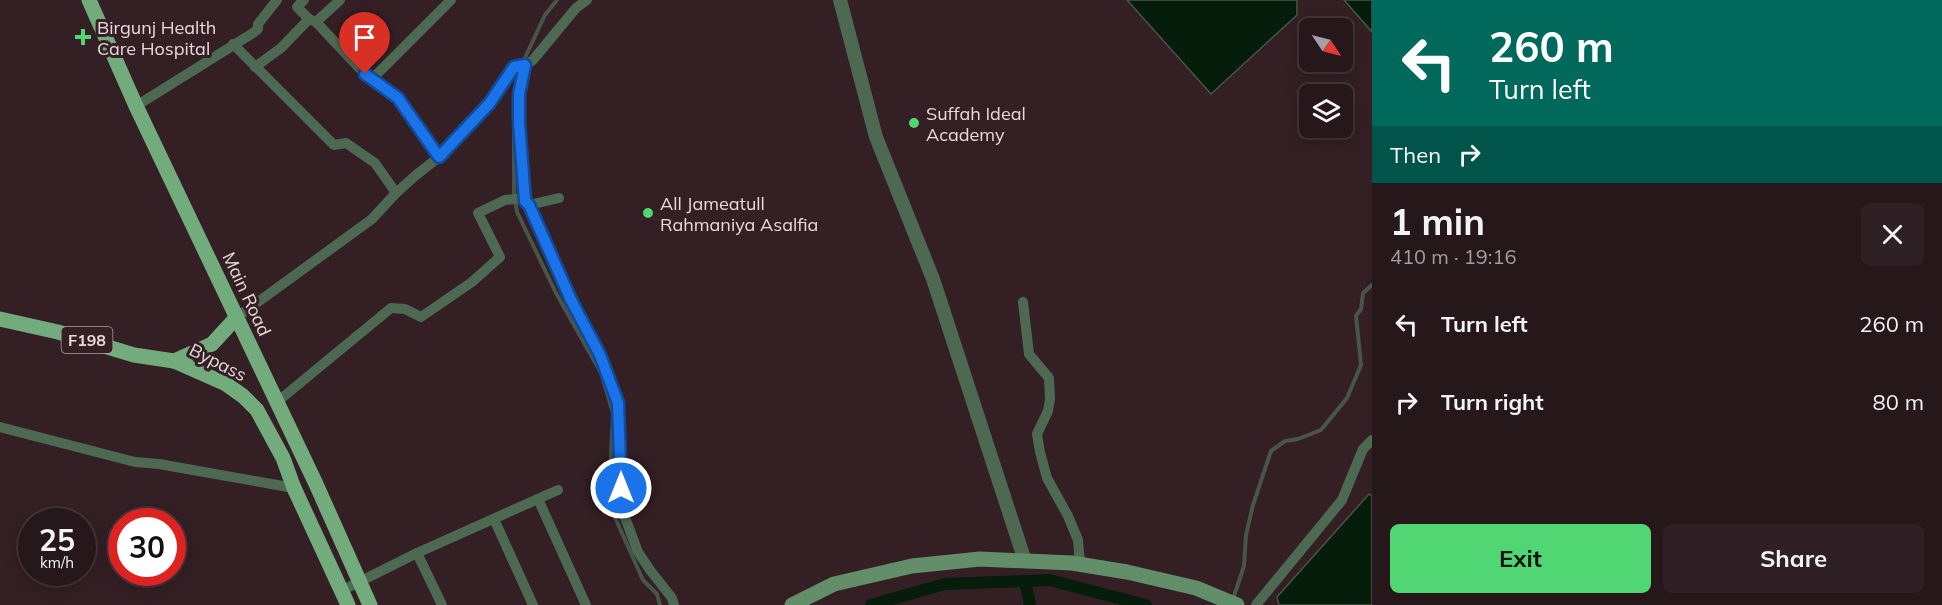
<!DOCTYPE html>
<html lang="en">
<head>
<meta charset="utf-8">
<style>
	:root { --surface:#26171b; --page:#2e2024; --text:#f1f3f6; --muted:#a49fa3; --line:#42363a; --accent:#51d674 }
	body { margin:0; font-family:Mulish,sans-serif; background:var(--page); color:var(--text); height:100vh; display:flex; flex-direction:column; font-size:22px; white-space:nowrap }
	* { box-sizing:border-box; margin:0 }
	p { font-size:20px; color:var(--muted) }
	.icon { flex:none; width:33px; height:33px; fill:none; stroke:currentColor; stroke-width:2; stroke-linecap:round; stroke-linejoin:round }
	.map { position:relative; flex:1; overflow:hidden }
	.side { display:flex; flex-direction:column; background:var(--surface); width:570px }
	.side>* { flex:none }
	.hud { background:#00695c; color:#fff; overflow:hidden }
	.needle { width:39px; rotate:125deg }
	.controls { position:absolute; left:1299px; top:18px; display:grid; gap:12px }
	.controls a { display:grid; place-items:center; width:54px; height:54px; border-radius:9px; background:var(--surface); box-shadow:0 3px 15px #0003,0 0 0 2px var(--line); font-size:30px }
	.speed { position:absolute; left:18px; top:508px; display:flex; gap:12px; font-size:30px; font-weight:700; text-align:center }
	.speed>* { display:grid; place-content:center; width:78px; height:78px; border-radius:50%; background:var(--surface); box-shadow:0 3px 15px #0003,0 0 0 2px var(--line); line-height:1 }
	.speed small { font-size:15px; font-weight:400 }
	.speed .limit { border:9px solid #d22; background:#fff; color:#111 }
	.pin { position:absolute; display:grid; place-items:center; width:51px; height:51px; color:#fff; margin:-62px -26px; border-radius:50% 50% 50% 0; rotate:-45deg; box-shadow:0 0 6px #0007 }
	.pin .icon { rotate:45deg }
	.me { position:absolute; width:66px; margin:-33px; rotate:0deg; stroke-linejoin:round; filter:drop-shadow(0 0 4px #0008) }
	.turn { display:flex; align-items:center; gap:21px; height:126px; padding:0 18px; font-size:27px }
	.turn .icon { width:78px; height:78px; stroke-width:2.5 }
	.turn b { display:block; font-size:42px; line-height:51px }
	.then { display:flex; align-items:center; height:57px; padding:0 18px; background:#0003; gap:12px; font-size:22px }
	.round { display:grid; place-items:center; flex:none; width:63px; height:63px; border-radius:9px; background:var(--page) }
	.headline { display:flex; align-items:center; justify-content:space-between; height:102px; padding:0 18px }
	h1 { font-size:36px; font-weight:700; line-height:45px }
	.action { display:flex; gap:12px; margin-top:auto; padding:12px 18px }
	.action a { flex:1; height:69px; border-radius:9px; background:var(--accent); color:#111; font-size:24px; font-weight:700; line-height:69px; text-align:center }
	.action a+a { background:var(--page); color:var(--text) }
	ul { padding:0; list-style:none }
	li { display:flex; align-items:center; gap:18px; height:78px; padding:0 18px }
	li div { flex:1 }
	li b { display:block; font-size:22px }
	li em { font-style:normal }
	main { display:flex; flex:1; min-height:0 }
	.map>svg:first-child { display:block }
	.water { fill:#051d0a; stroke:#495549; stroke-width:1.5 }
	.lines { fill:none; stroke-linecap:round; stroke-linejoin:round }
	.stream { stroke:#495549; stroke-width:4 }
	.canal { stroke:#051d0a; stroke-width:12 }
	.minor { stroke:#4d6952; stroke-width:10 }
	.tertiary { stroke:#4d6952; stroke-width:14 }
	.secondary { stroke:#628e69; stroke-width:15 }
	.primary { stroke:#72ab7c; stroke-width:15 }
	.route-casing { stroke:#114b97; stroke-width:15 }
	.route { stroke:#1a73e8; stroke-width:10 }
	.poi-dot { fill:#51d674; stroke:#331f24; stroke-width:2 }
	.labels { text-anchor:middle; dominant-baseline:central; stroke-width:6; stroke-linejoin:round; paint-order:stroke }
	.shield { fill:#331f24; stroke:#b1a1a5; stroke-width:1.5 }
	.shield-label { font-size:16px; font-weight:bold; fill:#e7d9dc }
	.poi-label { font-size:18px; fill:#e7d9dc; stroke:#331f24; text-anchor:start }
	.street-label { font-size:18px; fill:#e7d9dc; stroke:#331f24 }
</style>
</head>
<body>
<main>
<div class="map">
<svg width="1372" height="605" viewBox="0 0 1372 605">
	<rect width="100%" height="100%" fill="#331f24"/>
	<g class="water">
		<path d="M 1127,0 L 1297,0 L 1297,15 L 1211,94 Z"/>
		<path d="M 1344,0 L 1372,0 L 1372,32 Z"/>
		<path d="M 1369,494 L 1372,496 L 1372,605 L 1279,605 L 1277,597 Z"/>
	</g>
	<g class="lines">
		<g class="stream">
			<path d="M 523,62 L 545,15 L 557,0"/>
			<path d="M 514,119 L 514,192 L 517,212 L 556,293 L 601,373 L 613,413 L 610,480 L 613,513 L 643,580 L 657,594 L 660,605"/>
			<path d="M 1233,599 L 1244,566 L 1246,535 L 1253,505 L 1271,451 L 1285,441 L 1298,439 L 1321,430 L 1347,398 L 1361,365 L 1356,316 L 1361,309 L 1363,293 L 1372,285"/>
		</g>
		<g class="canal">
			<path d="M 1025,581 L 1030,605"/>
			<path d="M 871,605 L 945,584 L 1049,580 L 1146,605"/>
		</g>
		<g class="minor">
			<path d="M 304,0 L 297,7 L 309,19 L 316,22 L 365,74 L 398,98 L 439,157"/>
			<path d="M 316,22 L 340,0"/>
			<path d="M 233,44 L 334,145 L 346,143 L 375,163 L 396,193"/>
			<path d="M 525,65 L 519,94 L 519,123 L 526,201"/>
			<path d="M 255,67 L 281,48 L 309,19"/>
			<path d="M 372,79 L 451,0"/>
			<path d="M 136,106 L 253,33 L 258,29 L 258,24 L 277,0"/>
			<path d="M 529,205 L 571,300 L 600,355 L 618,403 L 622,473 L 620,504 L 638,552 L 650,570 L 672,598 L 674,605"/>
			<path d="M 1023,302 L 1029,354 L 1049,378 L 1050,399 L 1048,411 L 1037,434 L 1040,452 L 1047,478 L 1068,516 L 1078,540 L 1080,564"/>
			<path d="M 236,318 L 372,219 L 396,193 L 415,176 L 439,157 L 459,137 L 489,104 L 514,67 L 525,65 L 533,60 L 576,8 L 587,0"/>
			<path d="M 277,402 L 391,308 L 405,309 L 421,317 L 472,282 L 500,257 L 478,213 L 505,200 L 523,198 L 529,205 L 559,198"/>
			<path d="M 0,427 L 135,462 L 159,464 L 294,488"/>
			<path d="M 538,499 L 586,605"/>
			<path d="M 494,519 L 533,605"/>
			<path d="M 417,553 L 442,605"/>
			<path d="M 341,591 L 417,553 L 558,490"/>
			<path d="M 1256,605 L 1342,500 L 1363,449 L 1372,440"/>
		</g>
		<path class="tertiary" d="M 840,0 L 876,137 L 933,279 L 1025,561"/>
		<path class="secondary" d="M 792,605 L 834,584 L 912,566 L 980,559 L 1072,563 L 1127,572 L 1196,588 L 1237,605"/>
		<g class="primary">
			<path d="M 89,0 L 136,106 L 316,484 L 370,605"/>
			<path d="M 0,319 L 58,332 L 134,355 L 174,361 L 226,384 L 243,396 L 257,410 L 283,458 L 294,488 L 348,605"/>
			<path d="M 174,361 L 212,344 L 236,318"/>
		</g>
	</g>
	<g class="lines">
		<g class="route-casing">
			<path id="route" d="M 365,74 L 398,98 L 439,157 L 489,104 L 514,67 L 525,65 L 519,94 L 519,123 L 525,201 L 529,205 L 571,300 L 600,355 L 618,403 L 621,488"/>
		</g>
		<use href="#route" class="route"/>
	</g>
	<g class="poi-dot">
		<path d="M80 28h6v6h6v6h-6v6h-6v-6h-6v-6h6z"/>
		<circle cx="914" cy="123" r="6"/>
		<circle cx="648" cy="213" r="6"/>
	</g>
	<g class="labels">
		<rect class="shield" x="61.5" y="327" width="51" height="26" rx="4.5"/>
		<g class="shield-label">
			<text x="87" y="340">F198</text>
		</g>
		<g class="poi-label">
			<text x="97" y="27">Birgunj Health<tspan x="97" dy="21">Care Hospital</tspan></text>
			<text x="926" y="113">Suffah Ideal<tspan x="926" dy="21">Academy</tspan></text>
			<text x="660" y="203">All Jameatull<tspan x="660" dy="21">Rahmaniya Asalfia</tspan></text>
		</g>
		<g class="street-label">
			<text transform="translate(247 294) rotate(65)">Main Road</text>
			<text transform="translate(218 362) rotate(27)">Bypass</text>
		</g>
	</g>
</svg>
<div class="controls">
<a><svg class="needle" viewBox="-14 -14 28 28"><path d="M0-13l5 13h-10z" fill="#e53935"/><path d="M0 13l5-13h-10z" fill="#a49fa3"/></svg></a>
<a><svg class="icon" aria-label="layers" viewBox="0 0 24 24"><path d="M12 4l9 5-9 5-9-5zM3 14l9 5 9-5"/></svg></a>
</div>
<div class="speed"><div>25<small>km/h</small></div><div class="limit">30</div></div>
<div class="pin" style="left:365px;top:74px;background:#d93025"><svg class="icon" aria-label="arrive" viewBox="0 0 24 24"><path d="M6 21V4h12l-3 4 3 4H6"/></svg></div>
<svg class="me" style="left:621px;top:488px" viewBox="-20 -20 40 40"><circle r="17" fill="#1a73e8" stroke="#fff" stroke-width="3"/><path d="M0-11L8 9 0 5-8 9z" fill="#fff"/></svg>
</div>
<section class="side">
<div class="hud">
<div class="turn"><svg class="icon" aria-label="left" viewBox="0 0 24 24"><path d="M17 20v-9H6M10 6l-5 5 5 5"/></svg><div><b>260 m</b>Turn left</div></div>
<div class="then">Then<svg class="icon" aria-label="right" viewBox="0 0 24 24"><path d="M7 20v-9h11M14 6l5 5-5 5"/></svg></div>
</div>
<div class="headline"><div><h1>1 min</h1><p>410 m · 19:16</p></div><a class="round"><svg class="icon" aria-label="close" viewBox="0 0 24 24"><path d="M6 6l12 12M18 6L6 18"/></svg></a></div>
<ul>
<li><svg class="icon" aria-label="left" viewBox="0 0 24 24"><path d="M17 20v-9H6M10 6l-5 5 5 5"/></svg><div><b>Turn left</b></div><em>260 m</em></li>
<li><svg class="icon" aria-label="right" viewBox="0 0 24 24"><path d="M7 20v-9h11M14 6l5 5-5 5"/></svg><div><b>Turn right</b></div><em>80 m</em></li>
</ul>
<div class="action"><a>Exit</a><a>Share</a></div>
</section>
</main>
</body>
</html>
